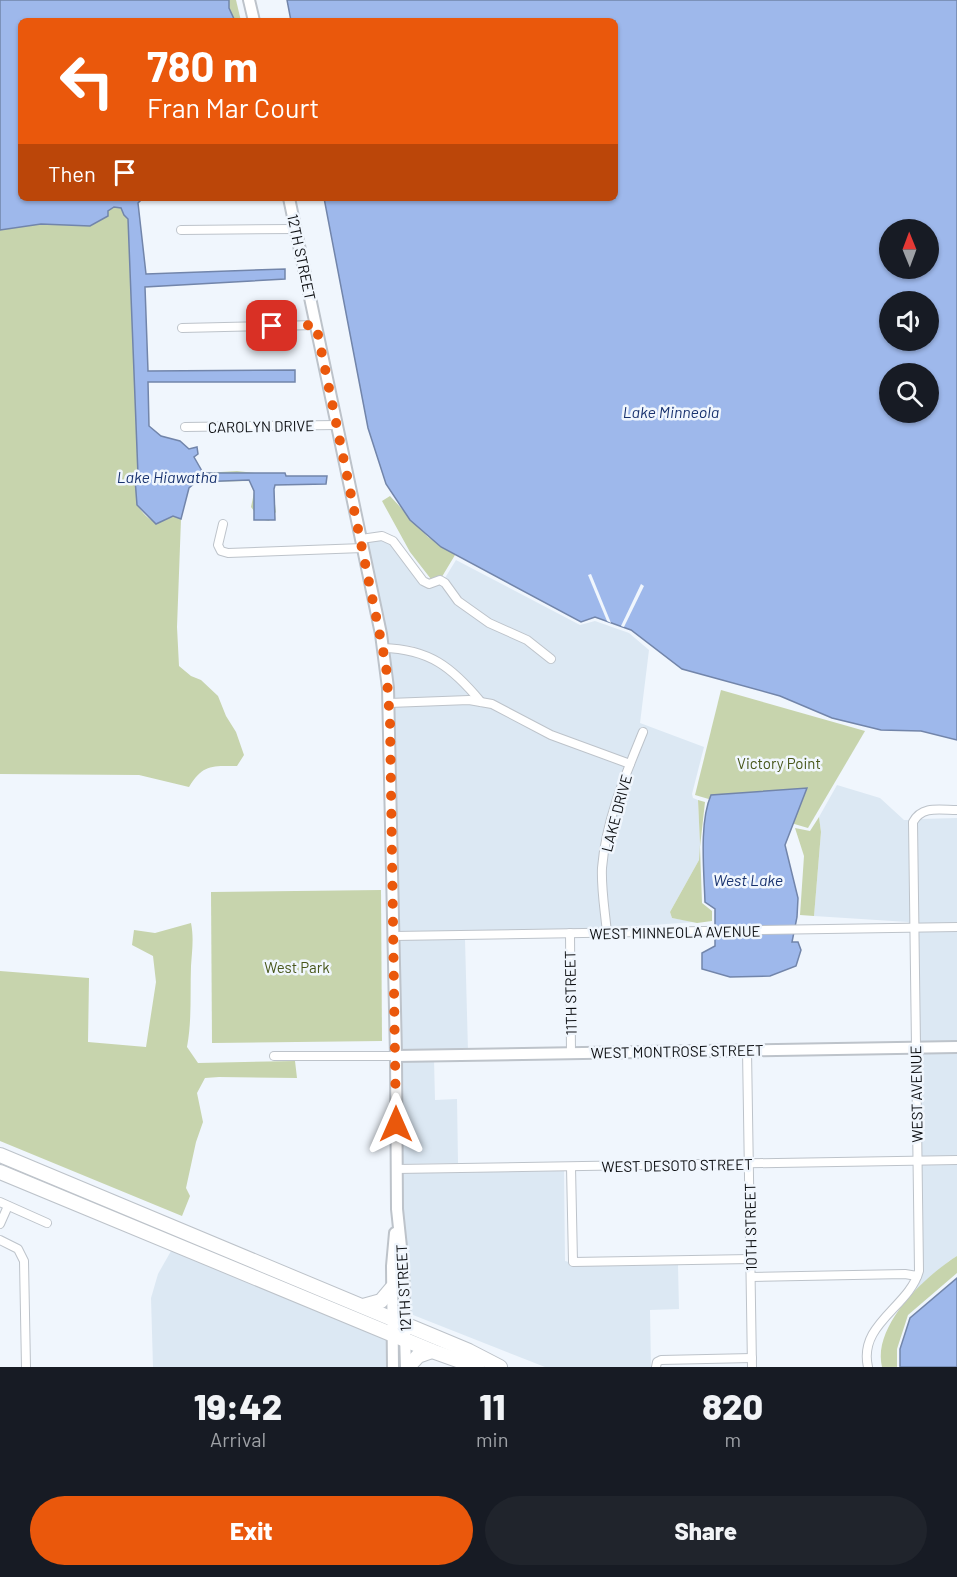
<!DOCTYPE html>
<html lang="en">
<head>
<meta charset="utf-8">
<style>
	:root { --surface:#171b24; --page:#20242c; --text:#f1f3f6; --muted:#9ea1a6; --accent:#ea580c }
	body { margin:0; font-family:Barlow,sans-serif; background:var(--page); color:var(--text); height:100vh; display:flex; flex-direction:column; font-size:22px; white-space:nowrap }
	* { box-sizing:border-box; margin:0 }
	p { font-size:20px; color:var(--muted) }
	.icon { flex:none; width:33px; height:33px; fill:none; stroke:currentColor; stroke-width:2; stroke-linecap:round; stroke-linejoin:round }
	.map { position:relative; height:1367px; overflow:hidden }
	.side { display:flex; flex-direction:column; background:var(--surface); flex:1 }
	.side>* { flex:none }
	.banner { position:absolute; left:18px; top:18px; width:600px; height:183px; border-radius:9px; box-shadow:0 2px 4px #0004; background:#ea580c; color:#fff; overflow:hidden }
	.needle { width:39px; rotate:359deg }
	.fabs { position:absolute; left:879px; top:219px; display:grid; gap:12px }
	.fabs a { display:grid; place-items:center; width:60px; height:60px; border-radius:50%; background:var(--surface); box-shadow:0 2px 4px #0004; font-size:30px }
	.pin { position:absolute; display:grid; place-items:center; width:51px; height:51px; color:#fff; margin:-26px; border-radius:12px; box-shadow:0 3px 9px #0006 }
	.me { position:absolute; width:66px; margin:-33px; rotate:0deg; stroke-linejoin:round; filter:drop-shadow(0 0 4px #0008) }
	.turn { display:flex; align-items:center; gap:21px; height:126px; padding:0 30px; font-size:27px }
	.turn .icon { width:78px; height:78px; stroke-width:2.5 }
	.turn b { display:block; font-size:42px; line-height:51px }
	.then { display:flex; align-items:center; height:57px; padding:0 30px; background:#0003; gap:12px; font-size:22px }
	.eta { display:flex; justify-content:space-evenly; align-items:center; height:102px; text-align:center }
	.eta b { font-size:36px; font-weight:800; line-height:42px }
	.button { display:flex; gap:12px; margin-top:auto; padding:12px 30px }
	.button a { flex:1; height:69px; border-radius:36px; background:var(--accent); color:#fff; font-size:24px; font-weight:800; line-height:69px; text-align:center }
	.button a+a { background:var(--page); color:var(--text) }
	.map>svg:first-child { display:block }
	.built { fill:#dce8f3 }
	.green { fill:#c7d4ad }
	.water { fill:#9eb8eb; stroke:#7285aa; stroke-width:1.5; fill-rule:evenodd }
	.pier { fill:#f0f6fd }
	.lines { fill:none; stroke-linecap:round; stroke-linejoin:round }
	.street-casing { stroke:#bdc3ca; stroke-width:10 }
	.secondary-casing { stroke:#bdc3ca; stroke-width:14 }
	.highway-casing { stroke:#bdc3ca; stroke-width:16 }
	.street { stroke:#fff; stroke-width:8 }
	.secondary { stroke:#fff; stroke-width:10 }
	.highway { stroke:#fff; stroke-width:14 }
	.route { stroke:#ea580c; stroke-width:10; stroke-dasharray:0 18 }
	.labels { text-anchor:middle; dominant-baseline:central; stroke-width:5; stroke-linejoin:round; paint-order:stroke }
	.street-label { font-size:15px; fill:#0c0e11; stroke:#f0f6fd }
	.park-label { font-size:15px; fill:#47561a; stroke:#f0f6fd }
	.water-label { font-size:16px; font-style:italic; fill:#19336f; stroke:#f0f6fd }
</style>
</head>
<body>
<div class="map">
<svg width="957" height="1367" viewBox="0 0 957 1367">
	<rect width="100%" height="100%" fill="#f0f6fd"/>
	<g class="built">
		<path d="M 381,540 L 391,544 L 421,585 L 429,588 L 440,584 L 443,586 L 456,604 L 487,626 L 525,644 L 551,664 L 555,657 L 529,637 L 490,619 L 461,598 L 445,578 L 456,560 L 580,625 L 595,621 L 629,633 L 649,650 L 640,723 L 704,747 L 692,794 L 693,798 L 698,800 L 700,844 L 699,860 L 670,912 L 672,918 L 695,922 L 610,928 L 606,884 L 607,852 L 619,804 L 647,730 L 641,727 L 628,759 L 552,732 L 502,705 L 482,698 L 459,672 L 432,654 L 412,646 L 386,644 L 366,544 L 368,542 Z"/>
		<path d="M 387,652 L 410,654 L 430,661 L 454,678 L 472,697 L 393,699 Z"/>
		<path d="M 469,704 L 491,708 L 550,739 L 625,766 L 612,802 L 600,851 L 603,929 L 397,932 L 393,707 Z"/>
		<path d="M 837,785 L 880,798 L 904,820 L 910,820 L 910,924 L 908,922 L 814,916 L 821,832 L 819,817 Z"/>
		<path d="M 957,818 L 957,923 L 917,924 L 916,824 L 919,819 Z"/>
		<path d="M 957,931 L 957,1043 L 919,1044 L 917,932 Z"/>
		<path d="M 465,939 L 468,1051 L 400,1052 L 397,940 Z"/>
		<path d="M 957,1051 L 957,1156 L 921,1156 L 919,1052 Z"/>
		<path d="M 434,1059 L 435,1100 L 457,1099 L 458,1163 L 400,1164 L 400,1060 Z"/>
		<path d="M 921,1164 L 957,1164 L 957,1256 L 949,1261 L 910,1297 L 910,1294 L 920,1280 L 922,1271 Z"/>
		<path d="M 564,1171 L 565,1261 L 569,1262 L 570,1266 L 678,1265 L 679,1309 L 650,1310 L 651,1367 L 545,1367 L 408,1313 L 400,1209 L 400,1173 Z"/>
		<path d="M 171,1251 L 389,1338 L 390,1367 L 153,1367 L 151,1298 L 158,1274 Z"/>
	</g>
	<g class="green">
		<path d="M 216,0 L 236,0 L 241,21 L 213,21 Z"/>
		<path d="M 114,202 L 126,209 L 131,232 L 138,476 L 137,505 C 149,521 154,526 173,516 L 181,519 L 177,627 L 179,666 L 191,676 L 201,680 L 218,696 L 226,716 L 236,732 L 244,755 L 237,766 C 212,766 203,764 189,787 L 139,775 L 0,774 L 0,217 Z"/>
		<path d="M 237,471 L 255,473 L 268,480 L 274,496 L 276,512 L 269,521 L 260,519 L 251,507 L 255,488 L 249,481 L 197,482 L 204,473 Z"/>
		<path d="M 390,496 L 428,537 L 455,555 L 440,580 L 434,583 L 410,552 L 382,501 Z"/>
		<path d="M 721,690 L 865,731 L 808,828 L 695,795 Z"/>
		<path d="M 698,800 L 705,802 L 700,847 L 702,903 L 712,911 L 712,921 L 697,923 L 672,918 L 670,912 L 699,860 L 700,844 Z"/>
		<path d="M 819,817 L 821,832 L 814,916 L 800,915 L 804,856 L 795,828 L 810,831 Z"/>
		<path d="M 381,890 L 382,1041 L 212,1043 L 211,892 Z"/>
		<path d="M 191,923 C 194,938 192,951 191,966 C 190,994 192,1020 187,1047 L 198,1063 L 295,1061 L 297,1078 L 219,1077 L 205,1078 L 197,1093 L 203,1122 L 196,1142 L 186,1188 L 190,1196 L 182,1216 L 0,1141 L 0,971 L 89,978 L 88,1042 L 146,1047 L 156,982 L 153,956 L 132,945 L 134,930 L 155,933 Z"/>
		<path d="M 957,1256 L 957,1273 L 908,1315 L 897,1349 L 897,1367 L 882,1367 C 872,1326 925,1276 957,1256 Z"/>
	</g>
	<g class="water">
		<path d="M 0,0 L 229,0 L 229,8 L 235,21 L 21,21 L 21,198 L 143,198 L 138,203 L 146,274 L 285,269 L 285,279 L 145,287 L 148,371 L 295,370 L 295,382 L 148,382 L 149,426 L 161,436 L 180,441 L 189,449 L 197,447 L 198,454 L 194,457 L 202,471 L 207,473 L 285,473 L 286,476 L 327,476 L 326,484 L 275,485 L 274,489 L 275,520 L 254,520 L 254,491 L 249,480 L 196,482 L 189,488 L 181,519 L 173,516 L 156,524 L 137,505 L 135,479 L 138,475 L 128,219 L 124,215 L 121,208 L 114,207 L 108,211 L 108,216 L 90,226 L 41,224 L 0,230 Z"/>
		<path d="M 287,0 L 957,0 L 957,740 L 921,731 L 881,730 L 832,718 L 780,696 L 682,669 L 631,630 L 595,617 L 581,622 L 441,547 L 410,520 L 386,484 L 368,428 L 324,198 L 615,198 L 615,21 L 291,21 ZM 890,230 L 928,230 L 928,268 L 890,268 ZM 890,302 L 928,302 L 928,340 L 890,340 ZM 890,374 L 928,374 L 928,412 L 890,412 Z"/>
		<path d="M 807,788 L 785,845 L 798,898 L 797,917 L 792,942 L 798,942 L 801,950 L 796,966 L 770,976 L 730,977 L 702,969 L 702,953 L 715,946 L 715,909 L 705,902 C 704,871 699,822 711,795 Z"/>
		<path d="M 957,1278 L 957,1367 L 900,1367 L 900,1349 L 910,1318 Z"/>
	</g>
	<g class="pier">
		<path d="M 591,574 L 611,623 L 607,621 L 588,575 Z"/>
		<path d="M 641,584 L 644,586 L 624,627 L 621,626 Z"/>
	</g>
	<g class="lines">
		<g class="street-casing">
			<g id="street">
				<path d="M 181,230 L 295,229"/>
				<path d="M 182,328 L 316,325"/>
				<path d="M 185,427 L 337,425"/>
				<path d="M 223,524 L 218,545 L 221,551 L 228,553 L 363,548"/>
				<path d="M 361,539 L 382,536 L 393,541 L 423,581 L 429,584 L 440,580 L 445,583 L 458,601 L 489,623 L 527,640 L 551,659"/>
				<path d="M 383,648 C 429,649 452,667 481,702"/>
				<path d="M 389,703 L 469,700 L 492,704 L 551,735 L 630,764"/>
				<path d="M 570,933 L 571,1053"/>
				<path d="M 607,933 C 605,911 601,889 602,868 C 606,820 625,776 643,732"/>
				<path d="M 394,936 L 957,927"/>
				<path d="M 747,1050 L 752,1367"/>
				<path d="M 274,1056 L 396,1056"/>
				<path d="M 571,1167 L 573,1262 L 751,1259"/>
				<path d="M 396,1169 L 957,1160"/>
				<path d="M 0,1202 L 47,1223"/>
				<path d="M 0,1224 L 8,1206"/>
				<path d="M 0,1240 L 18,1249 L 24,1261 L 26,1367"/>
				<path d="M 751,1277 L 905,1274 L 917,1276"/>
				<path d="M 656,1367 L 657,1362 L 661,1360 L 752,1358"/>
				<path d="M 868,1367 C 858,1324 909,1307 919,1271 L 913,822 C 922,805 941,810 957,810"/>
			</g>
		</g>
		<g class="secondary-casing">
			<g id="secondary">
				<path d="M 249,0 L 254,21"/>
				<path d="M 289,198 L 381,634 L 388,688 L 396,1056 L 397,1209 L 403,1266 L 406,1367"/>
				<path d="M 396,1056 L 957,1047"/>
				<path d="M 393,1367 L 392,1266 L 395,1233"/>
			</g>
		</g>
		<g class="highway-casing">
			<g id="highway">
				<path d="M 0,1155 L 469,1351 L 500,1367"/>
				<path d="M 0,1172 L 432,1351 L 477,1367"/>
				<path d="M 363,1306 L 381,1301 L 392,1288"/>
				<path d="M 408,1367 L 418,1356 L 432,1351"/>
			</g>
		</g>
		<use href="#street" class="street"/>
		<use href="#secondary" class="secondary"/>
		<use href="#highway" class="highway"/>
	</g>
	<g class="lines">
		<path class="route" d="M 272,326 L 316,325 L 386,665 L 390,722 L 396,1124"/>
	</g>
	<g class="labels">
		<g class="street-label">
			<text transform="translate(302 257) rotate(78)">12TH STREET</text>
			<text transform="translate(261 426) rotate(-1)">CAROLYN DRIVE</text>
			<text transform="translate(616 813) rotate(-75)">LAKE DRIVE</text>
			<text transform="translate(675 932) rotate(-1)">WEST MINNEOLA AVENUE</text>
			<text transform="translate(570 993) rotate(-91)">11TH STREET</text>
			<text transform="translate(677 1051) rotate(-1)">WEST MONTROSE STREET</text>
			<text transform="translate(916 1094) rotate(-91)">WEST AVENUE</text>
			<text transform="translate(677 1165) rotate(-1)">WEST DESOTO STREET</text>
			<text transform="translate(750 1227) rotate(-91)">10TH STREET</text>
			<text transform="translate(403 1288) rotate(-93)">12TH STREET</text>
		</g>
		<g class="park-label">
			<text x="779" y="763">Victory Point</text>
			<text x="297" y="967">West Park</text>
		</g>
		<g class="water-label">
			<text x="671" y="411">Lake Minneola</text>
			<text x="167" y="476">Lake Hiawatha</text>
			<text x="748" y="879">West Lake</text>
		</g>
	</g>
</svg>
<div class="fabs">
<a><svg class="needle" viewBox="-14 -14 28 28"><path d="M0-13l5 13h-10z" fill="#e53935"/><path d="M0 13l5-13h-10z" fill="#9ea1a6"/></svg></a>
<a><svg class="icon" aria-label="sound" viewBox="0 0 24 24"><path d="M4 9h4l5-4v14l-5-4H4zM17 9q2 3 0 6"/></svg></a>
<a><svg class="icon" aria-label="search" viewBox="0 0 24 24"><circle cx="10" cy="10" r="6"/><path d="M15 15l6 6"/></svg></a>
</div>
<div class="pin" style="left:272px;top:326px;background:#d93025"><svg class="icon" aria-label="arrive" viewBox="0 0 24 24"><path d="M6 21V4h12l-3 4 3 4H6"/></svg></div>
<svg class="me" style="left:396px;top:1124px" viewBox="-20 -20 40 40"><path d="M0-17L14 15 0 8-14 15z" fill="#ea580c" stroke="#fff" stroke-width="4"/></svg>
<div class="banner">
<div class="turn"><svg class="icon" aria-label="left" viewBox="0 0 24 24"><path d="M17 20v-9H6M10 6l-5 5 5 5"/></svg><div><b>780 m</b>Fran Mar Court</div></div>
<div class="then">Then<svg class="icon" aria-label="arrive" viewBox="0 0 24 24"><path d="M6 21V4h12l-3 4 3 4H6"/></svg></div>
</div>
</div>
<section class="side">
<div class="eta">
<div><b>19:42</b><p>Arrival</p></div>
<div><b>11</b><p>min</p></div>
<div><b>820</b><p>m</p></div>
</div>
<div class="button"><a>Exit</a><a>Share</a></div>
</section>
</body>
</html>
